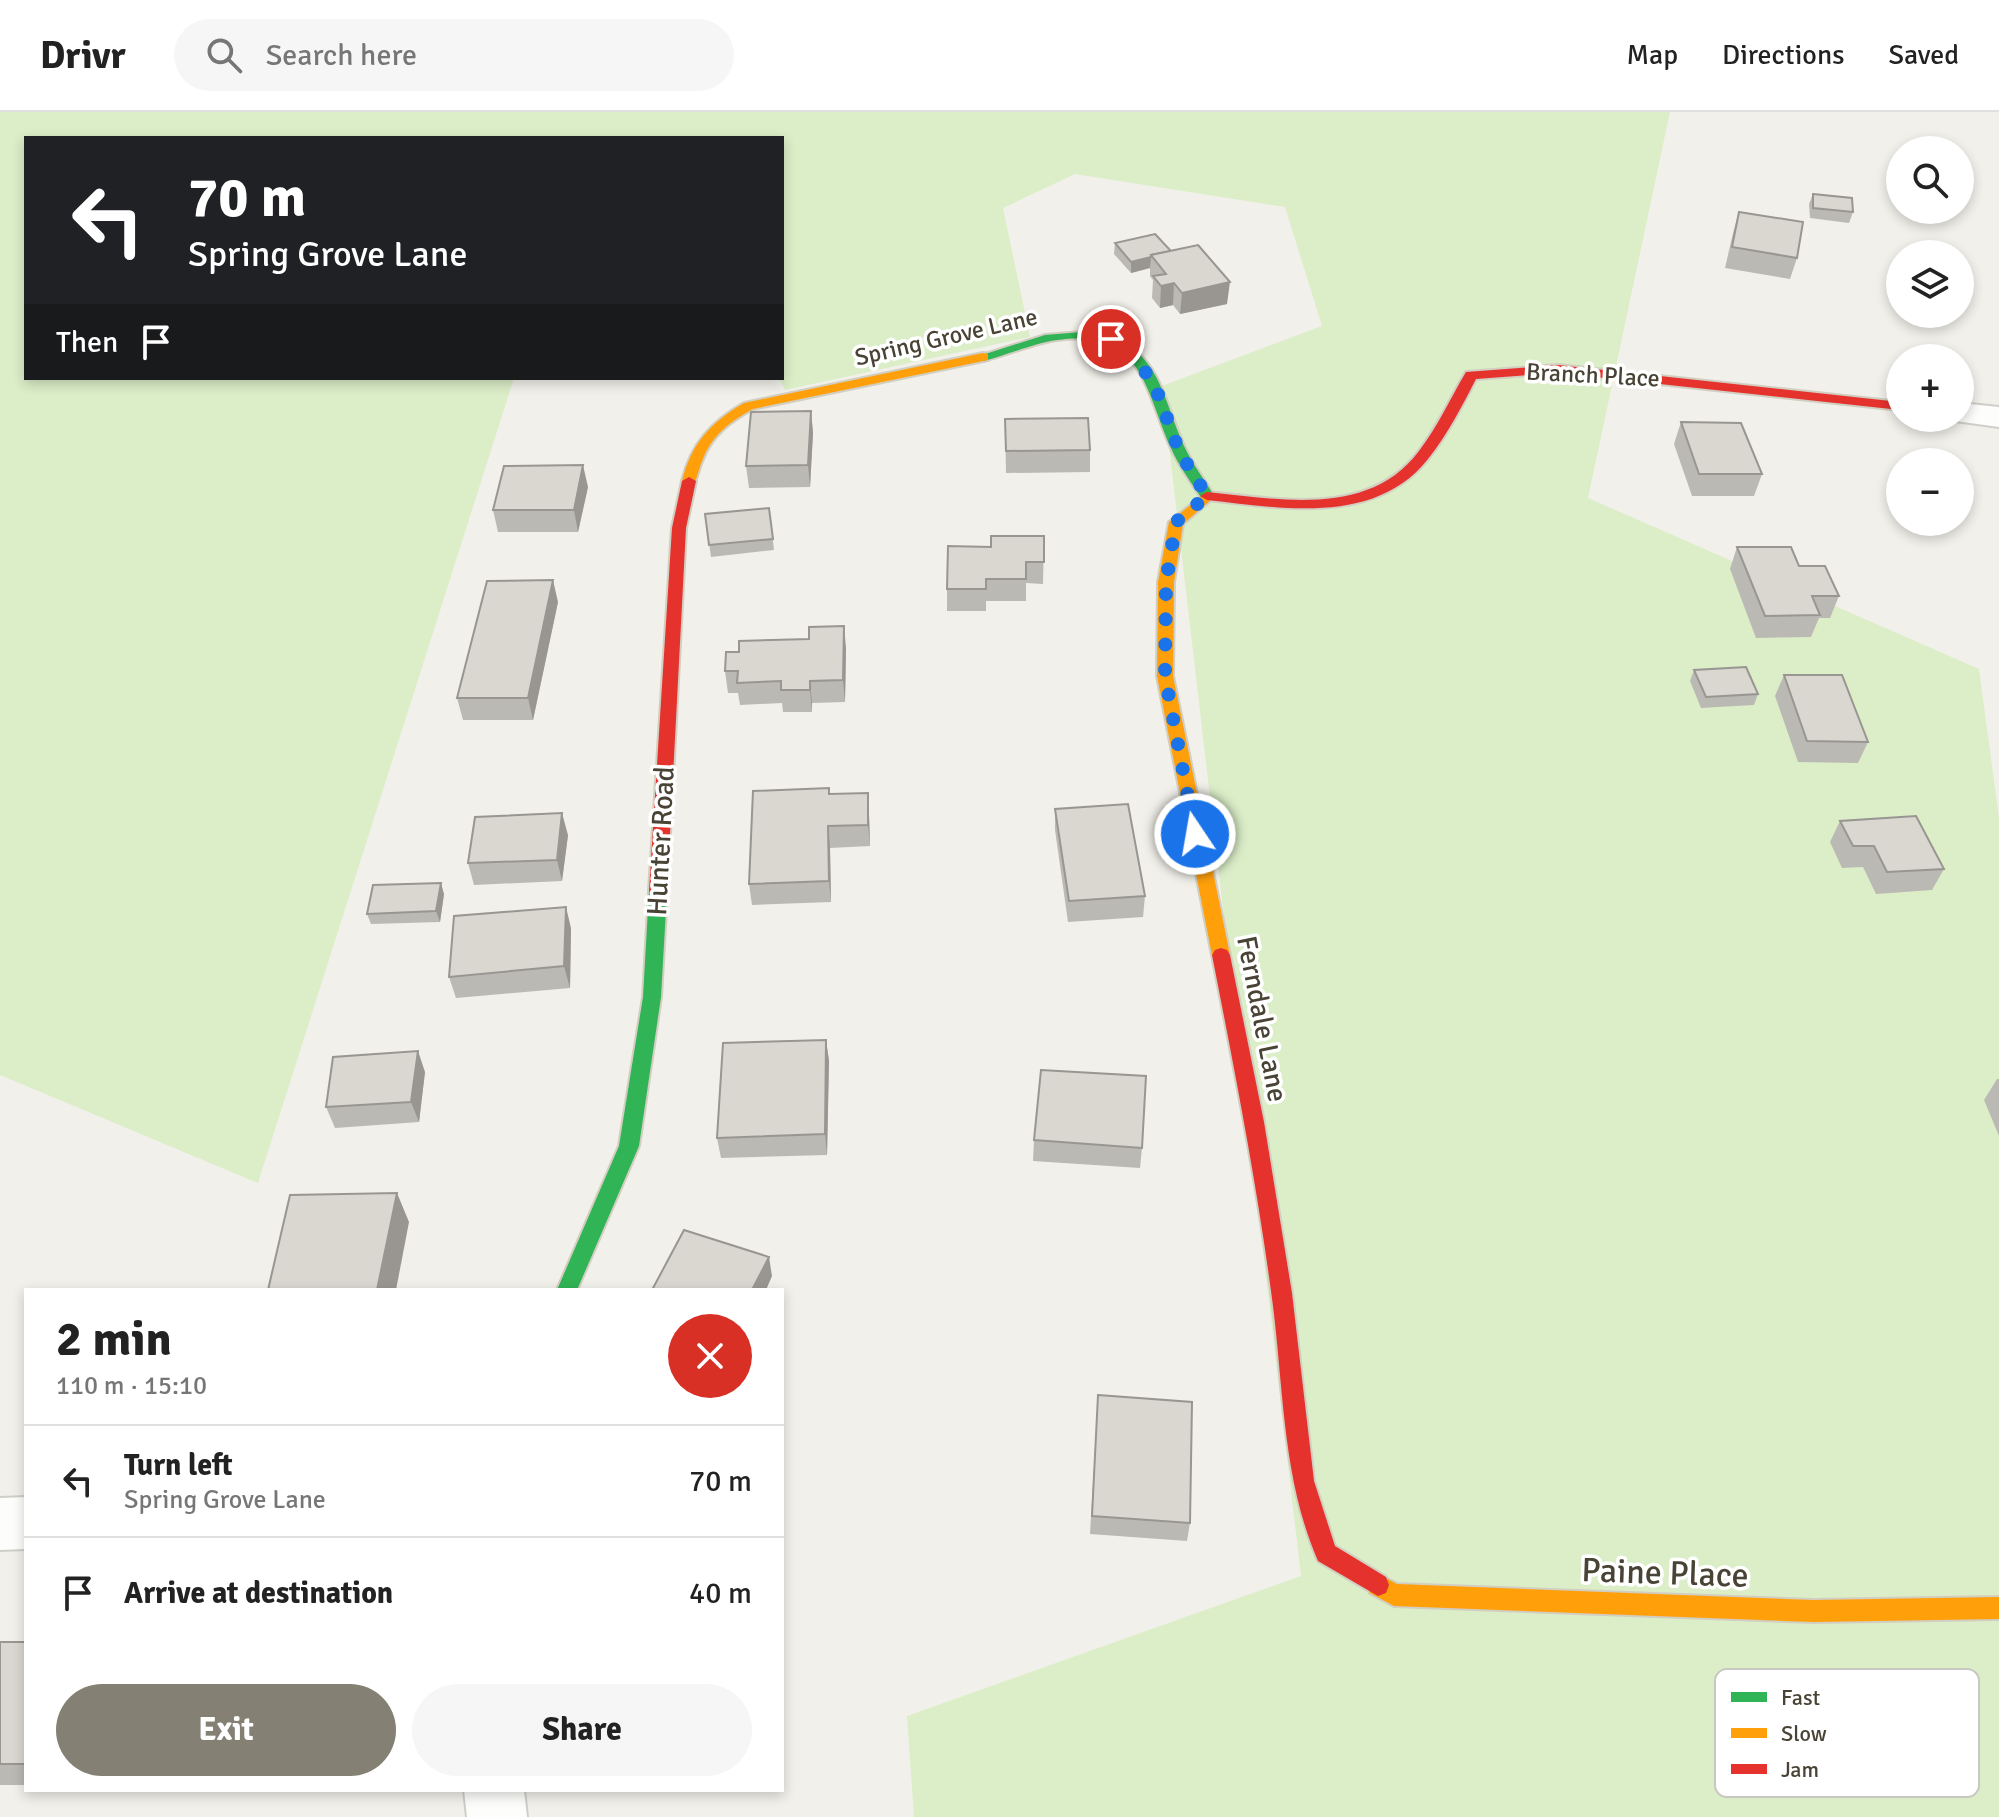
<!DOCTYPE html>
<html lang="en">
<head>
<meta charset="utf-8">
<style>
	:root { --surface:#fff; --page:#f6f6f6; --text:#222; --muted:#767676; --line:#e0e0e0; --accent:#848074 }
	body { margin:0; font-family:Signika,sans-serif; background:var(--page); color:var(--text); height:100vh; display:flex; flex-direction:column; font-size:30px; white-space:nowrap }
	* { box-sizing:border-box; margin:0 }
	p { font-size:26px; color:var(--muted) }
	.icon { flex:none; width:44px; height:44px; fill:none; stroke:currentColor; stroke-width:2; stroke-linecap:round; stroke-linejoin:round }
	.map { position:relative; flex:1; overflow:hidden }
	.drawer { position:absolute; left:24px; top:1176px; width:760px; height:504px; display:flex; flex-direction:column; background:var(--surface); border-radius:0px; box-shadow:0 4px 12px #0003 }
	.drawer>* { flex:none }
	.top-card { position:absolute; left:24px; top:24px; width:760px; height:244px; border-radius:0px; box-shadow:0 4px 12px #0003; background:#202124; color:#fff; overflow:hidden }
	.controls { position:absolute; left:1886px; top:24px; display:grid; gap:16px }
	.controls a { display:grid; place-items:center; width:88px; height:88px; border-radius:50%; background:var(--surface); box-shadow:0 4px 12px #0003; font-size:40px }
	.pin { position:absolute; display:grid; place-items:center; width:68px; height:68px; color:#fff; margin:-34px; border:4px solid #fff; border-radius:50%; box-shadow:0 2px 8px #0007 }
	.me { position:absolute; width:88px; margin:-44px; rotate:348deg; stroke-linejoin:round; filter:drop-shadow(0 0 6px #0008) }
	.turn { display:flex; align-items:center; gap:28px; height:168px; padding:0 32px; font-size:36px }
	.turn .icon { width:104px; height:104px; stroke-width:2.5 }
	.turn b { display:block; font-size:56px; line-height:68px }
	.then { display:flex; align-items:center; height:76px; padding:0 32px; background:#0003; gap:16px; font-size:30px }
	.round { display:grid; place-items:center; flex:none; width:84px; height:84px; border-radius:42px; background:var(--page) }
	.head { display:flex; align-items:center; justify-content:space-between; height:136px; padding:0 32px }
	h1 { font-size:48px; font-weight:700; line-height:60px }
	.button { display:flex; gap:16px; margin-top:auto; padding:16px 32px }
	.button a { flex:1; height:92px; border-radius:48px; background:var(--accent); color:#fff; font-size:32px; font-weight:700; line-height:92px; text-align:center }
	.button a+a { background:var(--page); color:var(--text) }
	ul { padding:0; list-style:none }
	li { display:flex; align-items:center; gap:24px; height:112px; padding:0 32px; border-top:2px solid var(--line) }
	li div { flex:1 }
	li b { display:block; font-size:30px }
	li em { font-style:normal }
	header { display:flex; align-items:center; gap:48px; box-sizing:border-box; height:112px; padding:0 40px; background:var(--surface); border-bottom:2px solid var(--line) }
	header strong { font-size:38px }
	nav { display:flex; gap:44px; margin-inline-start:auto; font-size:28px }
	.search { width:560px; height:72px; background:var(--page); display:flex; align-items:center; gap:20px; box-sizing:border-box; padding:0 28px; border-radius:44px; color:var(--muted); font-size:30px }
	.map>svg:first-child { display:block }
	.green { fill:#dbeec8 }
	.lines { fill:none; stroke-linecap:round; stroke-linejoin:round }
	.street-casing { stroke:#d0cec8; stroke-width:4 }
	.fast-casing { stroke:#d2cec1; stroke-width:4 }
	.slow-casing { stroke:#d2cec1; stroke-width:4 }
	.jam-casing { stroke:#d2cec1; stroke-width:4 }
	.street { fill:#fdfdfc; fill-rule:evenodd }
	.fast { fill:#30b455; fill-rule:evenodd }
	.slow { fill:#ff9f0a; fill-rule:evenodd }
	.jam { fill:#e5322d; fill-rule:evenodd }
	.wall { fill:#bbb9b4 }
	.shaded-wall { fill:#999692 }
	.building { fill:#dad7d1; stroke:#999692; stroke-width:2 }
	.route { stroke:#1a73e8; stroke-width:14; stroke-dasharray:0 25.2 }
	.labels { text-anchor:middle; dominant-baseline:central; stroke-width:7; stroke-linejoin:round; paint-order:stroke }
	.far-street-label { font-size:24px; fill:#494335; stroke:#fff }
	.street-label { font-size:28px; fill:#494335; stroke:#fff }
	.near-street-label { font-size:34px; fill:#494335; stroke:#fff }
	.key { fill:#fff; stroke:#c8c7c2; stroke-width:2 }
	.key-label { font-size:22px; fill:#494335 }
</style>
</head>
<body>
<header>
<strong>Drivr</strong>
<div class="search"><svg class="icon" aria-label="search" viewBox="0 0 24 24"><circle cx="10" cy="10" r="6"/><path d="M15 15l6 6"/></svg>Search here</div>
<nav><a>Map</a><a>Directions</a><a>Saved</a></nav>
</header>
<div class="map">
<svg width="1999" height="1705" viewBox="0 0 1999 1705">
	<rect width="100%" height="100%" fill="#f2f0ea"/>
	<path class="green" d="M 0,0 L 1670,0 L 1588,386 L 1979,557 L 1999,706 L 1999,1705 L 914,1705 L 907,1604 L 1301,1464 L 1162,274 L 1322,214 L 1285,95 L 1075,62 L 1003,96 L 1030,225 L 785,278 L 779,266 L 782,26 L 26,26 L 26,266 L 514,266 L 258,1071 L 0,963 Z"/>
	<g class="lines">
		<g class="street-casing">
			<g id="street">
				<path d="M 1960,291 L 1999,295 L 1999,315 L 1948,308 L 1960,306 Z"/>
				<path d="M 26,1385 L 26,1437 L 0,1438 L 0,1386 Z"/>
				<path d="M 464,1678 L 524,1678 L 527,1705 L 467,1705 Z"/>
			</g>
		</g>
		<g class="fast-casing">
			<g id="fast">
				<path d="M 1094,219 C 1161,236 1160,281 1185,336 C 1193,353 1205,368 1214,384 L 1212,387 L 1202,387 C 1191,370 1178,353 1170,334 C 1146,279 1142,221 1066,227 C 1038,229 1011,242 983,249 L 976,245 L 1045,223 Z"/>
				<path d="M 658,773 L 667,779 L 661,885 L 639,1034 L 577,1178 L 557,1178 L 619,1034 L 643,885 L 649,779 Z"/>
			</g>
		</g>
		<g class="slow-casing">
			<g id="slow">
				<path d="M 983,241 L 988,242 L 988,248 L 753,297 C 731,309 712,323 703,347 C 699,355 698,364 694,372 L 684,372 L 682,369 C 691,332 711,310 744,291 Z"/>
				<path d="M 1207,380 L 1212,381 L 1212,387 L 1183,412 L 1174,470 L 1173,564 L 1230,843 L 1227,848 L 1215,848 L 1212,843 L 1157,564 L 1158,470 L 1169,410 Z"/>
				<path d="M 1378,1462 L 1397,1472 L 1813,1488 L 1999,1485 L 1999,1507 L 1813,1510 L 1394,1494 L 1370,1481 L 1367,1473 L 1370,1465 Z"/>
			</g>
		</g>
		<g class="jam-casing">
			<g id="jam">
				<path d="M 1558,253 L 1900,290 L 1900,298 L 1558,261 L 1476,267 C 1462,294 1448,322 1428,347 C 1375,414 1282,396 1207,388 L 1200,384 L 1207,380 C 1279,387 1369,406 1419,339 C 1438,314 1450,287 1466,260 Z"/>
				<path d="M 689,365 L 696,369 L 686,416 L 667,779 L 658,785 L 649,779 L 672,416 L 682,369 Z"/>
				<path d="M 1221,836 L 1227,838 L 1230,843 L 1264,1010 L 1292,1181 L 1314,1369 L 1335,1434 L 1386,1465 L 1389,1473 L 1386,1481 L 1378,1484 L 1318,1449 C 1281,1364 1284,1270 1271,1179 C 1256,1067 1234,955 1212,843 L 1215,838 Z"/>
			</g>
		</g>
		<use href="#street" class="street"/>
		<use href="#fast" class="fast"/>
		<use href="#slow" class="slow"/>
		<use href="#jam" class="jam"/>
	</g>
	<g class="wall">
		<path d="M 1813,82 L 1853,100 L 1849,111 L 1810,106 L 1809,92 Z"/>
		<path d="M 1739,100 L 1797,146 L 1790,167 L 1725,156 L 1733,121 Z"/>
		<path d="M 1115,131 L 1171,139 L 1227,192 L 1180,202 L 1173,193 L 1160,196 L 1152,186 L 1153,168 L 1150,164 L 1150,156 L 1131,161 L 1114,142 Z"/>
		<path d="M 811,299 L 813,321 L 810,375 L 749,376 L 746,354 Z"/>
		<path d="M 1005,307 L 1090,338 L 1090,360 L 1006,361 Z"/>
		<path d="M 1681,310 L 1762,362 L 1754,384 L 1692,384 L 1674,332 Z"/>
		<path d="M 588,375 L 578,420 L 498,420 L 493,398 Z"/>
		<path d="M 769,396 L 774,438 L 711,445 L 705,402 Z"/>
		<path d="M 1044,424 L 1043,472 L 1026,471 L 1026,489 L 986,489 L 986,499 L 947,499 L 947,477 L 991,435 Z"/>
		<path d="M 1737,435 L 1799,454 L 1839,484 L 1830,506 L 1819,506 L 1811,525 L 1756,526 L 1730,457 Z"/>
		<path d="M 558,490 L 533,608 L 463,608 L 457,586 Z"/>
		<path d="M 846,536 L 845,590 L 812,591 L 812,600 L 783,600 L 782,591 L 740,593 L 738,581 L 728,581 L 725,559 Z"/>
		<path d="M 1694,558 L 1758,582 L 1754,593 L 1701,596 L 1690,569 Z"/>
		<path d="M 1784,563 L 1868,630 L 1858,651 L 1798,650 L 1775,584 Z"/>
		<path d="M 830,682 L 869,703 L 870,734 L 830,736 L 831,790 L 752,793 L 749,772 Z"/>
		<path d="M 1055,697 L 1145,784 L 1143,805 L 1068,810 L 1055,718 Z"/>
		<path d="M 1840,709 L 1944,757 L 1932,778 L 1876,782 L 1863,755 L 1842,756 L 1830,730 Z"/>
		<path d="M 568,723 L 562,769 L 474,773 L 468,751 Z"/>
		<path d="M 444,782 L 440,810 L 371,812 L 367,802 Z"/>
		<path d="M 571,816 L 570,876 L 456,886 L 449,865 Z"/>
		<path d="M 826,928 L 829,949 L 827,1043 L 721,1046 L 717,1026 Z"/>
		<path d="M 425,960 L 419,1010 L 335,1016 L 326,995 Z"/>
		<path d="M 1997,967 L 1999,967 L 1999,1024 L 1984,988 Z"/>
		<path d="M 1034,1028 L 1142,1036 L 1140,1056 L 1033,1049 Z"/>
		<path d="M 1097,1302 L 1190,1411 L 1187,1429 L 1090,1422 Z"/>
		<rect x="0" y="1530" width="26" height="143"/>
	</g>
	<g class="shaded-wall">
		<path d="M 1151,145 L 1150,156 L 1131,161 L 1131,150 Z"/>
		<path d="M 1230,170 L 1227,192 L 1180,202 L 1182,181 Z"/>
		<path d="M 1174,171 L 1173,193 L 1160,196 L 1161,174 Z"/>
		<path d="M 811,299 L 813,321 L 810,375 L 808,353 Z"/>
		<path d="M 583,353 L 588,375 L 578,420 L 574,398 Z"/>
		<path d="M 553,468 L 558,490 L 533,608 L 528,586 Z"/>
		<path d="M 844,514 L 846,536 L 845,590 L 843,568 Z"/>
		<path d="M 810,569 L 812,591 L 812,600 L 810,578 Z"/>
		<path d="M 868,681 L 869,703 L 870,734 L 868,713 Z"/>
		<path d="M 562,701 L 568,723 L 562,769 L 557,748 Z"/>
		<path d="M 828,714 L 830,736 L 831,790 L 829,769 Z"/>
		<path d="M 441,771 L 444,782 L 440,810 L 436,799 Z"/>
		<path d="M 566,795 L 571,816 L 570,876 L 564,854 Z"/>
		<path d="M 826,928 L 829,949 L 827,1043 L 825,1022 Z"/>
		<path d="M 418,939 L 425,960 L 419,1010 L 411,990 Z"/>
		<path d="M 397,1081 L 409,1110 L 396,1178 L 377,1178 Z"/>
		<path d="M 769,1145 L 772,1164 L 766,1178 L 752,1178 Z"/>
	</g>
	<g class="building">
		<path d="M 1813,82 L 1852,86 L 1853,100 L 1813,96 Z"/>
		<path d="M 1739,100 L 1803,110 L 1797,146 L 1732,135 Z"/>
		<path d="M 1155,122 L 1171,139 L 1151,143 L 1151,145 L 1131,150 L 1115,131 Z"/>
		<path d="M 1198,133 L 1230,170 L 1182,181 L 1174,171 L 1161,174 L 1153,164 L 1166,162 L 1151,143 Z"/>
		<path d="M 811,299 L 808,353 L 746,354 L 751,300 Z"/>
		<path d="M 1088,306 L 1090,338 L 1006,339 L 1005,307 Z"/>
		<path d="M 1681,310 L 1741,311 L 1762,362 L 1699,362 Z"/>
		<path d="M 583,353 L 574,398 L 493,398 L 504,354 Z"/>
		<path d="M 769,396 L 773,427 L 709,433 L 705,402 Z"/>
		<path d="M 991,424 L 1044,424 L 1044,450 L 1026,450 L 1026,467 L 986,467 L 986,477 L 947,477 L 948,434 L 991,435 Z"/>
		<path d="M 1737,435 L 1791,435 L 1799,454 L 1825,454 L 1839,484 L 1812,484 L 1820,503 L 1765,504 Z"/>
		<path d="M 553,468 L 528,586 L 457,586 L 487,469 Z"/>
		<path d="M 844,514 L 843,568 L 810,569 L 810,578 L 781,578 L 781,569 L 737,571 L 738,559 L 725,559 L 726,540 L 739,540 L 739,529 L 809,527 L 809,515 Z"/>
		<path d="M 1746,555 L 1758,582 L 1706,585 L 1694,558 Z"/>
		<path d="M 1784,563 L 1842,563 L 1868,630 L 1807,629 Z"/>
		<path d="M 829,676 L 829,682 L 868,681 L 868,713 L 828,714 L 829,769 L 749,772 L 753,679 Z"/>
		<path d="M 1128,692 L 1145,784 L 1069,789 L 1055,697 Z"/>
		<path d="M 562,701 L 557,748 L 468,751 L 475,705 Z"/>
		<path d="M 1916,704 L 1944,757 L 1887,760 L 1874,734 L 1853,734 L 1840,709 Z"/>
		<path d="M 441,771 L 436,799 L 367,802 L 373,773 Z"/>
		<path d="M 566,795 L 564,854 L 449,865 L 454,804 Z"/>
		<path d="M 826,928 L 825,1022 L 717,1026 L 723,931 Z"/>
		<path d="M 418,939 L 411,990 L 326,995 L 333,945 Z"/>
		<path d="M 1041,958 L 1146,964 L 1142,1036 L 1034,1028 Z"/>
		<path d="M 397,1081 L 377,1178 L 268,1178 L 290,1083 Z"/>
		<path d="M 684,1118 L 769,1145 L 752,1178 L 652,1178 Z"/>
		<path d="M 1098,1283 L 1192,1290 L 1190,1411 L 1092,1404 Z"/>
		<rect x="0" y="1530" width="26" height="122"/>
	</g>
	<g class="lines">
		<path class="route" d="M 1111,227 L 1133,238 L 1159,284 L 1179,339 L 1207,384 L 1176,410 L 1166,470 L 1165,564 L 1195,722"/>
	</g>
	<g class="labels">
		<g class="far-street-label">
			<text transform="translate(946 225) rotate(-13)">Spring Grove Lane</text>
			<text transform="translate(1593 263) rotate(3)">Branch Place</text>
		</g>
		<g class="street-label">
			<text transform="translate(661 729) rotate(-87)">Hunter Road</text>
			<text transform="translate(1262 907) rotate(79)">Ferndale Lane</text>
		</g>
		<g class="near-street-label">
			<text transform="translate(1665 1461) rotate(2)">Paine Place</text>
		</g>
	</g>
	<rect x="1715" y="1557" width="264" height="128" rx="12" class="key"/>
	<rect x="1731" y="1580" width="36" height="10" fill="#30b455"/>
	<rect x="1731" y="1616" width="36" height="10" fill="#ff9f0a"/>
	<rect x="1731" y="1652" width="36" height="10" fill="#e5322d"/>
	<g class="key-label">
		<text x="1781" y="1593">Fast</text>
		<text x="1781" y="1629">Slow</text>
		<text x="1781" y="1665">Jam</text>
	</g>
</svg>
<div class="controls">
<a><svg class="icon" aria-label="search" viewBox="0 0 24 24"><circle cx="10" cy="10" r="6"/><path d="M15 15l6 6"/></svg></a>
<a><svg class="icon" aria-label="layers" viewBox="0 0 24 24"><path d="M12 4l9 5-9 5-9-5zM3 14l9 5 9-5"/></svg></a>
<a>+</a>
<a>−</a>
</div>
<div class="pin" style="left:1111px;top:227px;background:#d93025"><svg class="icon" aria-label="arrive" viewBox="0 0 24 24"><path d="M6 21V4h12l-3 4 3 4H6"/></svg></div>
<svg class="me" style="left:1195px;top:722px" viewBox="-20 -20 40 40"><circle r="17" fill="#1a73e8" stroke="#fff" stroke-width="3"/><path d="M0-11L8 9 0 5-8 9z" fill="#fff"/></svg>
<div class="top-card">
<div class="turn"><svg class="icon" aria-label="left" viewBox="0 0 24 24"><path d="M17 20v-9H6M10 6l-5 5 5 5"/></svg><div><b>70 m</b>Spring Grove Lane</div></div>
<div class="then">Then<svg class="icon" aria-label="arrive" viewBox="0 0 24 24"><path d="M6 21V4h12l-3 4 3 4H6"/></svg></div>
</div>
<section class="drawer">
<div class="head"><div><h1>2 min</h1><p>110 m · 15:10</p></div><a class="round" style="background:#d93025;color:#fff"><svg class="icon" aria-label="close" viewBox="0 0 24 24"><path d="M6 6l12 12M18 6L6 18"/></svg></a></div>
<ul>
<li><svg class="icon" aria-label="left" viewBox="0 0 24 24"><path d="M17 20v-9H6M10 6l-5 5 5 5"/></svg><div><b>Turn left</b><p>Spring Grove Lane</p></div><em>70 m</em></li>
<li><svg class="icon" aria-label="arrive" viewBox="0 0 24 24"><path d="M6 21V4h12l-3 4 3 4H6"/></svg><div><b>Arrive at destination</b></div><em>40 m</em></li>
</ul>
<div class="button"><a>Exit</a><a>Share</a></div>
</section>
</div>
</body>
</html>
